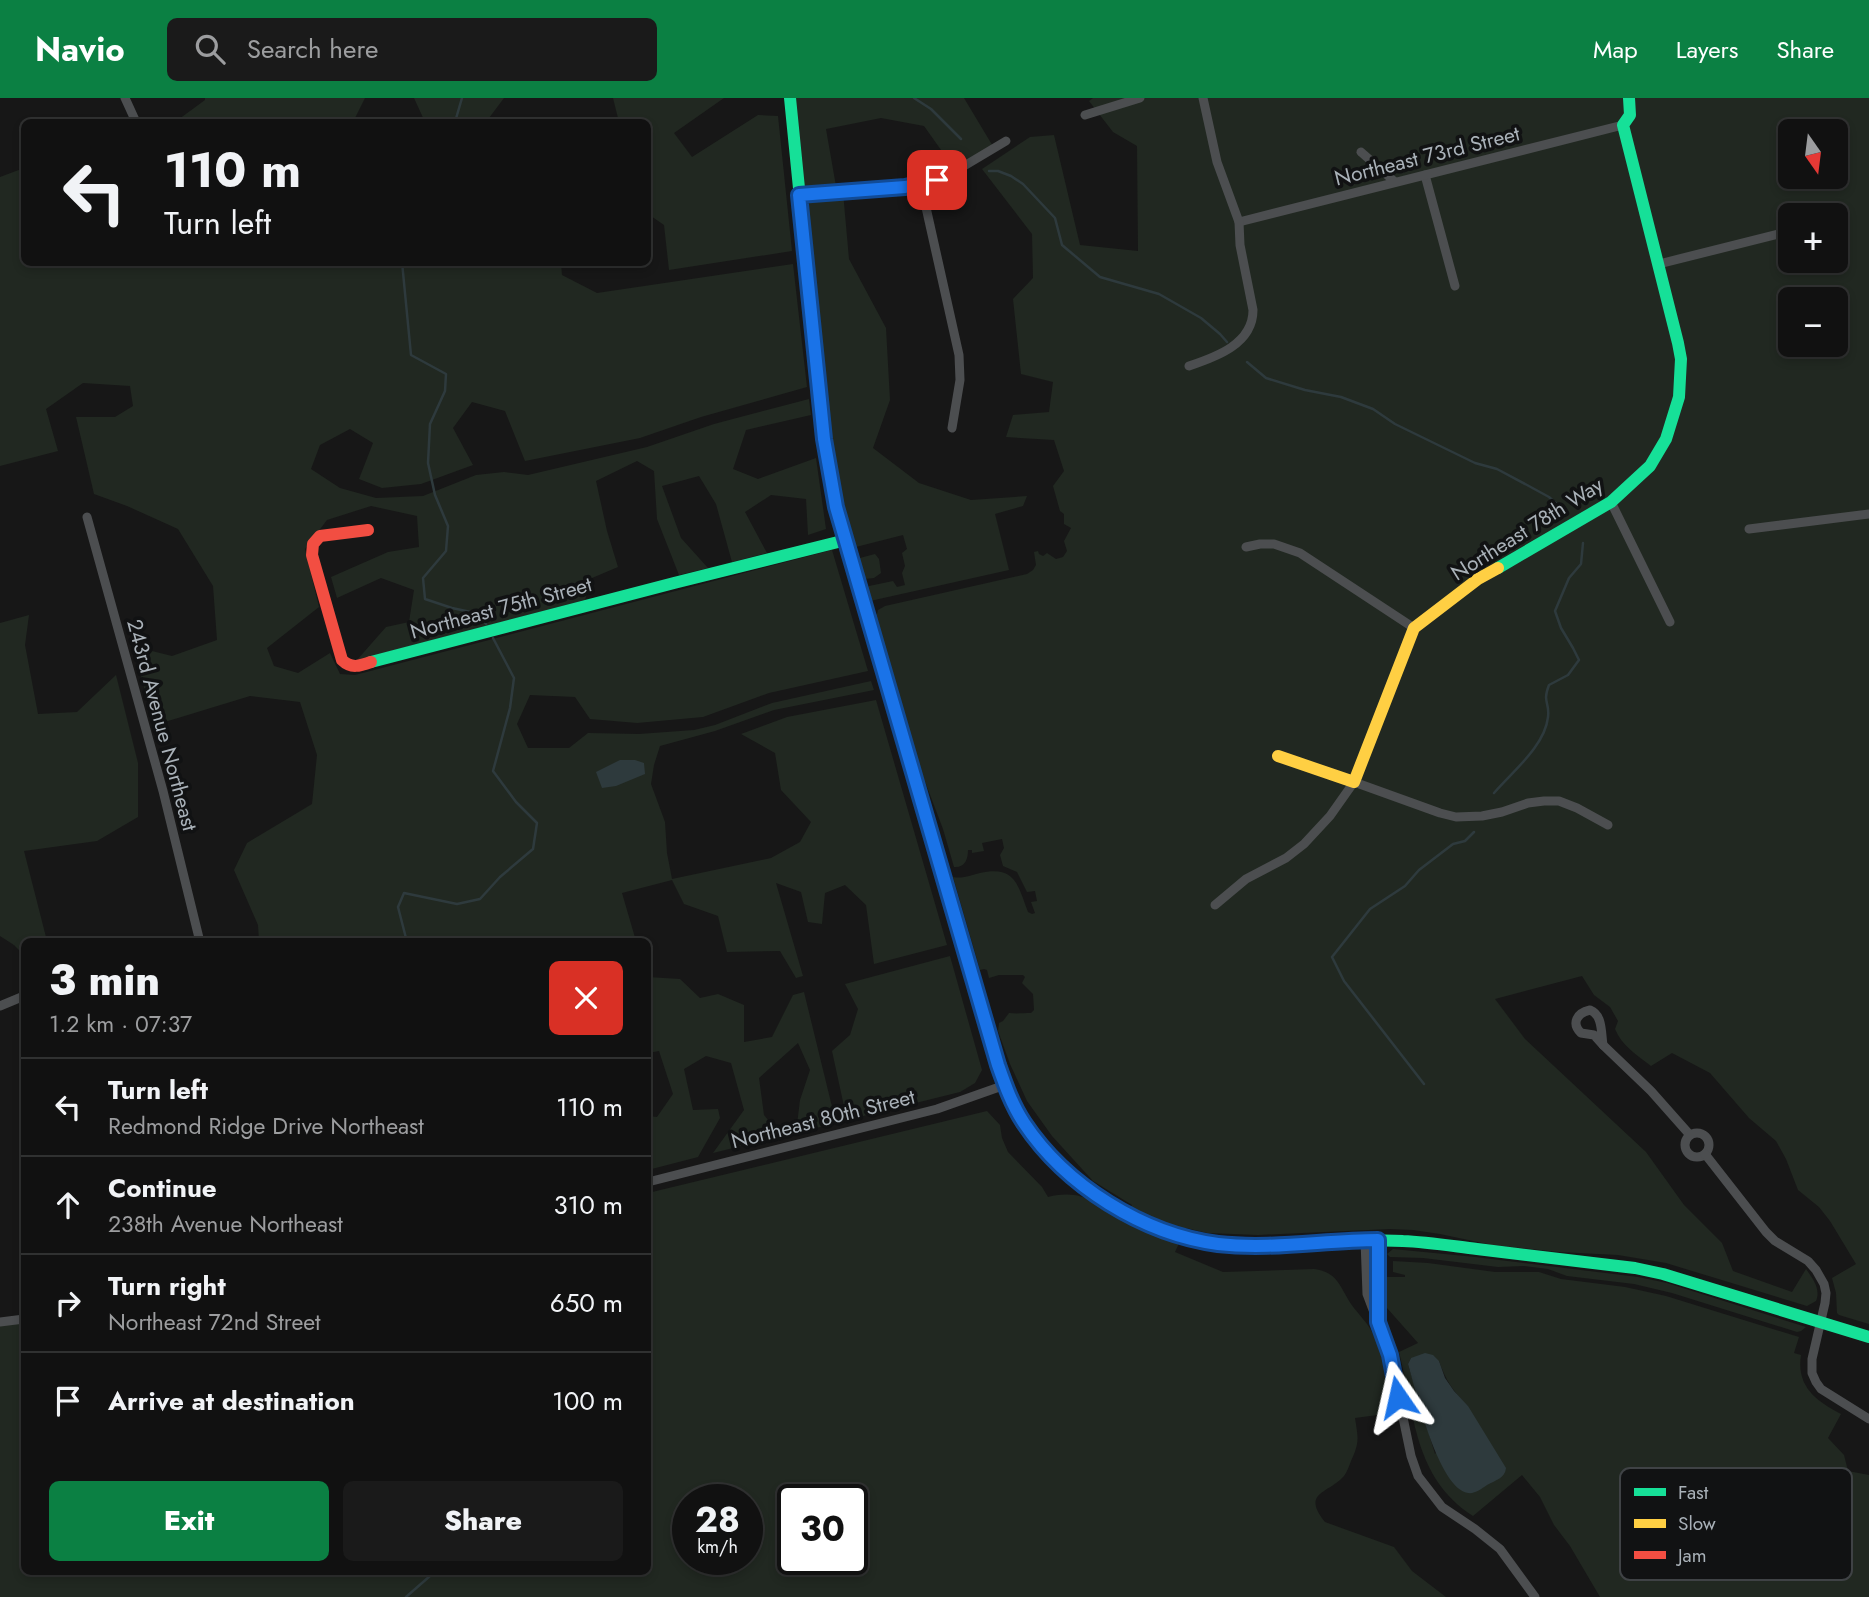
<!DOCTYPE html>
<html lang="en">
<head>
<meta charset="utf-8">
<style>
	:root { --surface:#111; --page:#1a1a1a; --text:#f1f3f6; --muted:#9c9d9f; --line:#303131; --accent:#0b8043 }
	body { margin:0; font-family:Jost,sans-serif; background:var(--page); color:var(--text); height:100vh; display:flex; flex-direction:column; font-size:26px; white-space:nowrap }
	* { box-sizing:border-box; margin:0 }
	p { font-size:23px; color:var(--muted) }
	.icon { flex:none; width:38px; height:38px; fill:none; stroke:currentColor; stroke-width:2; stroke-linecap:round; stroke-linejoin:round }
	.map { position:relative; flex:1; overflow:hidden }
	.side { position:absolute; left:21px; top:840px; width:630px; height:637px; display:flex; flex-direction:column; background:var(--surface); border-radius:10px; box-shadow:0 4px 10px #0003,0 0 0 2px var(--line) }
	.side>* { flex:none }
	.banner { position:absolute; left:21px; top:21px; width:630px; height:147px; border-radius:10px; box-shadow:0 4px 10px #0003,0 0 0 2px var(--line); background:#111; color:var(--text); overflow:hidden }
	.needle { width:46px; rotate:166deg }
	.fabs { position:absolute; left:1778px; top:21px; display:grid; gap:14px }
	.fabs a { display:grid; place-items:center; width:70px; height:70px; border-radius:10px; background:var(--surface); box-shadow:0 4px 10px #0003,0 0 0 2px var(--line); font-size:35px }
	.speed { position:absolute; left:672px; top:1386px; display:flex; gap:14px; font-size:35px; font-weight:700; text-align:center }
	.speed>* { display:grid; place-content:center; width:91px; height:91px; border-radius:50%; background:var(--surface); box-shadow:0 4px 10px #0003,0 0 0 2px var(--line); line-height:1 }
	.speed small { font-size:18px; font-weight:400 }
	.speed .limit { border:4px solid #111; border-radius:10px; background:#fff; color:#111 }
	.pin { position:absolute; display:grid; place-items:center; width:60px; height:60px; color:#fff; margin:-30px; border-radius:14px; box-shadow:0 4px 10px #0006 }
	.me { position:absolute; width:77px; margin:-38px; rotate:349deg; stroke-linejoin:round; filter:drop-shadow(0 0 5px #0008) }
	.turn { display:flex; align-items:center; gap:24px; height:147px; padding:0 28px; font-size:32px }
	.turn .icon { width:91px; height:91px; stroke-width:2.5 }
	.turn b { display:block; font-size:49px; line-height:60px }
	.round { display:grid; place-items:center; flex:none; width:74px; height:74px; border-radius:10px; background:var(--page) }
	.summary { display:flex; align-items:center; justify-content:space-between; height:119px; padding:0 28px }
	h1 { font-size:42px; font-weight:800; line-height:52px }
	.action { display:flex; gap:14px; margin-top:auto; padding:14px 28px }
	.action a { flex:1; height:80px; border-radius:10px; background:var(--accent); color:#fff; font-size:28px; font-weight:800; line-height:80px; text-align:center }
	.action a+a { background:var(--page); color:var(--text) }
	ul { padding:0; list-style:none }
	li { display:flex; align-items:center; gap:21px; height:98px; padding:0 28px; border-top:2px solid var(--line) }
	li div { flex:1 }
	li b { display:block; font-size:26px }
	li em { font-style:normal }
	header { display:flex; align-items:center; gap:42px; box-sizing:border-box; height:98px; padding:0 35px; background:var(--accent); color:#fff }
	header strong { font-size:33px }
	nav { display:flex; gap:38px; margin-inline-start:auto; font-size:24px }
	.search { width:490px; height:63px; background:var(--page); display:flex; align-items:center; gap:18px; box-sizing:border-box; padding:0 24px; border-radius:10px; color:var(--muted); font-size:26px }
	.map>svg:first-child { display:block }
	.green { fill:#212821; fill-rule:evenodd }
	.water { fill:#2e3a3d }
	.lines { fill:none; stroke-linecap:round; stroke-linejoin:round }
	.stream { stroke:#2e3a3d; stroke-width:2.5 }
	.street { stroke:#4c4e50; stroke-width:9 }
	.fast { stroke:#16e098; stroke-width:12 }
	.slow { stroke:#ffcf43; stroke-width:12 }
	.jam { stroke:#f24e42; stroke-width:12 }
	.route-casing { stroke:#114b97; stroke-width:18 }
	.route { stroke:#1a73e8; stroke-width:12 }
	.labels { text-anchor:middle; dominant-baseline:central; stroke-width:7; stroke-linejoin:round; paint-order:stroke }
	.street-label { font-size:21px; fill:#a9b1b8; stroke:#111213 }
	.key { fill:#111213; stroke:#3f4245; stroke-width:2 }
	.key-label { font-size:19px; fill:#a9b1b8 }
</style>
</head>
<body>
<header>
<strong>Navio</strong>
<div class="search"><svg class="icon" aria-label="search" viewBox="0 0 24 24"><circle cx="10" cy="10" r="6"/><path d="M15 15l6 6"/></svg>Search here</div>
<nav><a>Map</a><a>Layers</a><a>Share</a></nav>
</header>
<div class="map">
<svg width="1869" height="1499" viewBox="0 0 1869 1499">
	<rect width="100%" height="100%" fill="#171717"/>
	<g class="green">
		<path d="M 205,0 L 365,0 L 353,24 L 175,24 L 205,2 Z"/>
		<path d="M 414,0 L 504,0 L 489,20 L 490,24 L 425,24 Z"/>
		<path d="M 613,0 L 724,0 L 674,35 L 692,59 L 758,17 L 778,18 L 792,153 L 669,172 L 664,127 L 648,116 L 648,24 L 619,24 Z"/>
		<path d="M 790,0 L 964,0 L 994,50 L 956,73 L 924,28 L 881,20 L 826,31 L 837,94 L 843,94 L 849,161 L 886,230 L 890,302 L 873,350 L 919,385 L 971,402 L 1027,398 L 1023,408 L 995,416 L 1009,472 L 870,503 L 867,490 L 869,488 L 893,483 L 897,489 L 905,487 L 902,475 L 905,468 L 902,455 L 907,451 L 903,437 L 848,451 L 836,409 Z"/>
		<path d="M 1093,0 L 1869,0 L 1869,1226 L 1839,1217 L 1837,1215 L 1836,1195 L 1832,1180 L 1856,1166 L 1830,1123 L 1819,1109 L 1798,1092 L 1786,1061 L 1776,1043 L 1749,1020 L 1710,975 L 1672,955 L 1651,968 C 1637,957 1622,948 1615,931 L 1618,923 L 1610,909 L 1594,897 L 1582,878 L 1495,901 L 1525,941 L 1646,1054 L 1684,1107 L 1722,1145 L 1733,1173 L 1792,1194 L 1806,1171 C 1813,1181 1821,1191 1816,1203 L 1807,1208 L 1666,1165 L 1618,1157 L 1559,1154 L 1492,1147 L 1440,1136 L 1413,1132 L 1390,1131 L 1258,1137 L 1207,1135 L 1186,1130 L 1175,1154 L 1223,1174 L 1314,1171 C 1337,1174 1339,1187 1351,1206 C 1358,1216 1368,1225 1373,1236 C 1385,1260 1388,1289 1393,1315 L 1355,1320 C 1358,1340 1360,1344 1351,1363 C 1349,1368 1347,1374 1344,1378 C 1328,1396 1301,1394 1325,1424 L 1394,1449 L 1412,1473 L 1446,1499 L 0,1499 L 0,1224 L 24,1221 L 24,1474 L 648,1474 L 648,1095 L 987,1013 L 1000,1027 L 1002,1040 L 1008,1054 L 1042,1089 L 1048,1099 C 1081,1091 1095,1104 1122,1121 L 1132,1107 L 1093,1083 L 1052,1038 L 1027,1003 L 1010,966 L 998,933 L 999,925 L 1003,923 L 1009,915 C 1016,916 1024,915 1031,915 L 1034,912 L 1033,896 L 1022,885 L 1025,879 L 1023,877 L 999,877 L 989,880 L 987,872 L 984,871 L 980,872 L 953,779 C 964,781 970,777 980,775 C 1015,767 1018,787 1028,814 L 1032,816 L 1035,815 L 1031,804 L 1037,803 L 1035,793 L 1027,794 L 1017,774 L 1003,768 L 1000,757 L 1004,750 L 1002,741 L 982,745 L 984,753 L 972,755 L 972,752 L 968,752 C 968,761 965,770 954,769 L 943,731 L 885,578 L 868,519 L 877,516 L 878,512 L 885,508 L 1027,476 L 1033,472 L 1036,467 L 1034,454 L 1038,453 L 1039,456 L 1043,458 L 1047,455 L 1056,461 L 1063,459 L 1067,453 L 1064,443 L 1071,430 L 1064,426 L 1064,416 L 1060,413 L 1053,388 L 1064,373 L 1054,342 L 1006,339 L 1013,317 L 1049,314 L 1053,284 L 1021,276 L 1013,201 L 1033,180 L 1032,136 L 982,71 L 1030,39 L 1054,37 L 1080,147 L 1138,153 L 1137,48 L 1113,34 L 1089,3 ZM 1790,33 L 1836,33 L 1836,79 L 1790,79 ZM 1790,117 L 1836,117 L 1836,163 L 1790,163 ZM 1790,201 L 1836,201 L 1836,247 L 1790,247 ZM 688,1402 L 747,1402 L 747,1461 L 688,1461 ZM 793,1402 L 852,1402 L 852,1461 L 793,1461 Z"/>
		<path d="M 24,70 L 24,164 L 561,165 L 562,177 L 597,195 L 793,166 L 807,289 L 701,319 L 640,340 L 525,363 L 505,313 L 472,304 L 453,330 L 473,367 L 421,386 L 382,390 L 359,381 L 373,345 L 350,331 L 320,347 L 311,371 L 340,390 L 376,400 L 423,398 L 476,377 L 504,374 L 528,377 L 647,349 L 714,326 L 809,301 L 811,317 L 746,332 L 733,371 L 758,381 L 816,360 L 826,431 L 808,437 L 806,401 L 771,397 L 745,414 L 767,455 L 732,464 L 716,406 L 699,378 L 662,388 L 681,440 L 708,470 L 679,477 L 657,421 L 654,373 L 637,363 L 596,383 L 607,433 L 618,469 L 592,480 L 585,502 L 357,562 L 386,529 L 409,524 L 414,492 L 381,480 L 337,500 L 331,479 L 388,454 L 419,449 L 417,418 L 371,408 L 327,422 L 305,451 L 319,509 L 267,550 L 274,568 L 298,575 L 330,555 L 340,576 L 355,577 L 832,452 L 868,573 L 769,595 L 703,619 L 637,625 L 590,621 L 575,599 L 530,597 L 517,626 L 528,650 L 569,650 L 588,635 L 639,636 L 694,632 L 715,627 L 772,605 L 871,583 L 874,592 L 774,612 L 715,633 L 660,648 L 654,667 L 651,686 L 665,724 L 667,755 L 672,781 L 771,760 L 800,744 L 811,724 L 781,692 L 775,655 L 741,636 L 787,619 L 876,602 L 947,847 L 874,866 L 866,807 L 845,787 L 825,795 L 822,826 L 808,824 L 801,794 L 776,785 L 803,878 L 796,880 L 780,853 L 727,854 L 718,818 L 684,806 L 672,782 L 622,795 L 636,843 L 605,843 L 599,838 L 560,844 L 259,843 L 258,827 L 234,772 L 247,745 L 312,706 L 317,657 L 300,604 L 250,598 L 155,627 L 132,548 L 172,558 L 217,542 L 213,488 L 178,431 L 127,408 L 94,396 L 76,319 L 115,319 L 133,308 L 130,288 L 83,285 L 46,311 L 58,353 L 0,368 L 0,79 Z"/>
		<path d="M 875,456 L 879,461 L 881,475 L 874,480 L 864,481 L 856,461 Z"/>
		<path d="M 29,517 L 25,547 L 38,616 L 77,614 L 116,577 L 138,665 L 138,719 L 97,743 L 24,753 L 47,843 L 24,844 L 24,857 L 14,847 L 0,838 L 0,525 Z"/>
		<path d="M 950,858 L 982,972 L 975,985 L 960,994 L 847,1022 L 832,953 L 850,937 L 858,911 L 845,886 Z"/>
		<path d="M 648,879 L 680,881 L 700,900 L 718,896 L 744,907 L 744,944 L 772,939 L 793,897 L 804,894 L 836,1025 L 796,1035 L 800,1002 L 810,972 L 798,945 L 759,980 L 764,1017 L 781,1038 L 713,1055 L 744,1012 L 731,965 L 706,958 L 684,971 L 693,1012 L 718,1011 L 720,1020 L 698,1059 L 648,1072 L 648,1018 L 657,1019 L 673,996 L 659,953 L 648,955 Z"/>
		<path d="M 1393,1151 L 1475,1159 L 1638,1179 L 1667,1185 L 1806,1229 L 1801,1233 L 1797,1234 L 1672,1195 L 1634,1186 L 1567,1178 L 1548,1171 L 1524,1168 L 1498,1169 L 1423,1160 L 1390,1159 L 1387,1156 Z"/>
		<path d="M 1393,1163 L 1428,1165 L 1495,1174 L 1539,1174 L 1561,1181 L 1625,1189 L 1666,1198 L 1799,1239 L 1794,1255 L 1801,1257 C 1796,1288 1816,1303 1841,1316 L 1828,1340 L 1844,1357 L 1848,1373 L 1869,1377 L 1869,1499 L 1600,1499 L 1570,1448 L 1554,1427 L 1540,1399 L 1522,1377 L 1473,1418 C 1413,1379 1415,1316 1399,1254 L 1418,1245 L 1387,1210 L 1386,1179 L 1405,1179 L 1405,1177 L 1393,1174 ZM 1411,1260 L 1439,1263 C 1445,1281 1454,1295 1468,1308 L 1435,1356 L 1408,1266 Z"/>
	</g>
	<g class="water">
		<path d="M 620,662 L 635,662 L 644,665 L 645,676 L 616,688 L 602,690 L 596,674 Z"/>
		<path d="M 1425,1255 L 1433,1257 L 1439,1263 L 1445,1280 L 1454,1293 L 1468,1308 L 1506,1370 C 1505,1380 1496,1382 1487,1387 C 1481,1391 1475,1396 1468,1395 C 1438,1390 1416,1293 1408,1266 L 1411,1260 Z"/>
	</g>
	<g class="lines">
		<g class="stream">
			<path d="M 914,0 L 931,11 L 961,41"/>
			<path d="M 455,24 L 462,0"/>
			<path d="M 989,73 L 998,73 L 1011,78 L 1023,86 L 1055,120 L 1062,147 L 1100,179 L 1159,196 L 1201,220 L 1220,236 L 1227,244"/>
			<path d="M 402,164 L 411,257 L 446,276 L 445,293 L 430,326 L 428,365 L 435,397 L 448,428 L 446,453 L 423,480 L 425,501 L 452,510 L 480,516 L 486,526"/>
			<path d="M 1247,264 L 1266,280 L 1305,292 L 1341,299 L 1373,311 L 1395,326 L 1436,346 L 1475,365 L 1497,371 L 1527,387 L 1549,399 L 1561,410"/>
			<path d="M 1494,695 C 1512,674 1545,648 1548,619 C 1550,604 1542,605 1549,587 L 1568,577 L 1579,562 L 1573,550 L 1561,530 L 1555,513 L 1569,480 L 1581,466 L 1583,445"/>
			<path d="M 407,844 L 398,809 L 404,795 L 457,806 L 480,801 L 500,779 L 533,751 L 537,725 L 516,704 L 493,673 L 510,610 L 514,580 L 493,540"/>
			<path d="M 1424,986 L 1344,883 L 1332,859 L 1370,811 L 1405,788 L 1419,772 L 1453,746 L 1465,743 L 1474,734"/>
			<path d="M 406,1499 L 430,1478 L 431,1474"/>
		</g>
		<g class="street">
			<path d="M 125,0 L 136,24"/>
			<path d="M 1085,17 L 1140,0"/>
			<path d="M 1361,54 L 1395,84"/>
			<path d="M 1425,77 L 1455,188"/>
			<path d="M 921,87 L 959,257 L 960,282 L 952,330"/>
			<path d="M 799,97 L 886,91 L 921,87 L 949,77 L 1006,43"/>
			<path d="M 1239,124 L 1623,27"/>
			<path d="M 1836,124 L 1843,123"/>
			<path d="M 1659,166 L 1790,133"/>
			<path d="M 1189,268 C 1216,259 1253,246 1253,212 L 1240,147 L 1239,124 L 1217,64 L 1203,0"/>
			<path d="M 1611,404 L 1670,524"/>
			<path d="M 87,419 L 163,693 L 200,844"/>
			<path d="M 1749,431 L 1869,416"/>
			<path d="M 1246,449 L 1260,446 L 1274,446 L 1300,455 L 1414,530"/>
			<path d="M 1215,807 L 1246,781 L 1286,760 L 1304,746 L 1330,718 L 1354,684 L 1440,715 L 1456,719 L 1482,718 L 1502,714 L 1528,705 L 1544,703 L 1559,703 L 1577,710 L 1608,727"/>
			<path d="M 0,908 L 24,898"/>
			<path d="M 1590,912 C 1603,917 1601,935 1603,947 L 1594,937 L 1581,935 C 1571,925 1577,915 1590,912 Z"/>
			<path d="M 1603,947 L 1651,993 L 1690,1037"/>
			<circle cx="1697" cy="1047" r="12"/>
			<path d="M 1705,1056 L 1766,1134 L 1775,1143 L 1808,1163 L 1816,1172 L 1824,1186 L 1826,1195 L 1825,1205 L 1812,1261 L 1812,1275 L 1816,1284 L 1821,1291 L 1869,1321"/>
			<path d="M 648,1084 L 937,1011 L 1005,987"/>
			<path d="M 1365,1142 L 1367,1196 L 1390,1257 L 1411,1358 L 1418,1378 L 1442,1409 L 1475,1431 L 1500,1451 L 1535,1499"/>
			<path d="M 1378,1142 L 1378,1219"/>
			<path d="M 0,1224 L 24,1221"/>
		</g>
		<g class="fast">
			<path d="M 790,0 L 824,341 L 836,409 L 865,509"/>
			<path d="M 1498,470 L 1611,404 L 1650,368 L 1666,341 L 1679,299 L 1681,261 L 1678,245 L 1623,27 L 1630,17 L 1629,0"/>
			<path d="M 371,564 L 674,485 L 846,442"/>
			<path d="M 1050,1057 C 1112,1118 1188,1150 1275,1148 C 1318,1147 1360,1140 1403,1143 C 1427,1144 1452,1148 1477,1151 C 1529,1157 1582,1164 1635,1170 L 1663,1176 L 1869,1239"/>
		</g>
		<g class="slow">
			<path d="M 865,509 L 963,846"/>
			<path d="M 1278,658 L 1354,684 L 1414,530 L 1478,481 L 1498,470"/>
		</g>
		<g class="jam">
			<path d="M 368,432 L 320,438 L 313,446 L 312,457 L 342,562 C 351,571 360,568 371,564"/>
			<path d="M 963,846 C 971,873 979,901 987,928 C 1001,975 1014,1022 1050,1057"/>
		</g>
	</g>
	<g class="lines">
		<g class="route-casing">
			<path id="route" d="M 937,82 L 905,89 L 799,97 L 824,341 L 836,409 L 998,967 C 1005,987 1012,1007 1024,1025 C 1066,1088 1143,1136 1218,1146 C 1272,1152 1325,1142 1378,1142 L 1378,1224 L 1390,1257 L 1398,1299"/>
		</g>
		<use href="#route" class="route"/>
	</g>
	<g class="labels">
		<g class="street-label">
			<text transform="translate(1427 58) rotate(-14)">Northeast 73rd Street</text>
			<text transform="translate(1527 431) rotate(-32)">Northeast 78th Way</text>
			<text transform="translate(501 510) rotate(-15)">Northeast 75th Street</text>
			<text transform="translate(162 627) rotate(75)">243rd Avenue Northeast</text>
			<text transform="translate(823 1021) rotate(-14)">Northeast 80th Street</text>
		</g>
	</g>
	<rect x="1620" y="1370" width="232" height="112" rx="10" class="key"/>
	<rect x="1634" y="1390" width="32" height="8" fill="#16e098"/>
	<rect x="1634" y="1421" width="32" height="9" fill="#ffcf43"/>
	<rect x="1634" y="1453" width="32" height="8" fill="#f24e42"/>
	<g class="key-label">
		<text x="1678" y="1401">Fast</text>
		<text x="1678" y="1432">Slow</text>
		<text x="1678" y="1464">Jam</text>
	</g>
</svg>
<div class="fabs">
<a><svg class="needle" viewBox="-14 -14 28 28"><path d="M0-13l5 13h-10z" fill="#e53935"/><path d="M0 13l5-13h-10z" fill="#9c9d9f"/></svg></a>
<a>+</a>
<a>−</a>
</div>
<div class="speed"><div>28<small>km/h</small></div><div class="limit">30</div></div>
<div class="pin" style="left:937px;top:82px;background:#d93025"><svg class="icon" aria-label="arrive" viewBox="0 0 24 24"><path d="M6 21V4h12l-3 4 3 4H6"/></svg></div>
<svg class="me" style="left:1398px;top:1299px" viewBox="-20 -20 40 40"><path d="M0-17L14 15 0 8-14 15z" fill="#1a73e8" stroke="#fff" stroke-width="4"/></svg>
<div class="banner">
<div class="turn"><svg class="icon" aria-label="left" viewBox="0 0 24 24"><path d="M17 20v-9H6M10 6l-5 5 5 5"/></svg><div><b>110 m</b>Turn left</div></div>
</div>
<section class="side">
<div class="summary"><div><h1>3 min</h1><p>1.2 km · 07:37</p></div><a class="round" style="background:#d93025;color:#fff"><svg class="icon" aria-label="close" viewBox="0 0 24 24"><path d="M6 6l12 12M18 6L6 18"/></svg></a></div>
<ul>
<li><svg class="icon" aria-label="left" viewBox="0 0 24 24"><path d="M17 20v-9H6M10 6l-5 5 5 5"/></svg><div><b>Turn left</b><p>Redmond Ridge Drive Northeast</p></div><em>110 m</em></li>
<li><svg class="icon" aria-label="ahead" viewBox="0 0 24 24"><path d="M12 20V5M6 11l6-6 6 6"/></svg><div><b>Continue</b><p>238th Avenue Northeast</p></div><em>310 m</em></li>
<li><svg class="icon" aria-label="right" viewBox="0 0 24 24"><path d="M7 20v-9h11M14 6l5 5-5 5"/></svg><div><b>Turn right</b><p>Northeast 72nd Street</p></div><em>650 m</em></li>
<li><svg class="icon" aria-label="arrive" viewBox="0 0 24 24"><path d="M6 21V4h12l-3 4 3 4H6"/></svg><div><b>Arrive at destination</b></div><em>100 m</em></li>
</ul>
<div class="action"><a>Exit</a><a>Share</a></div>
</section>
</div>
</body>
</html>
